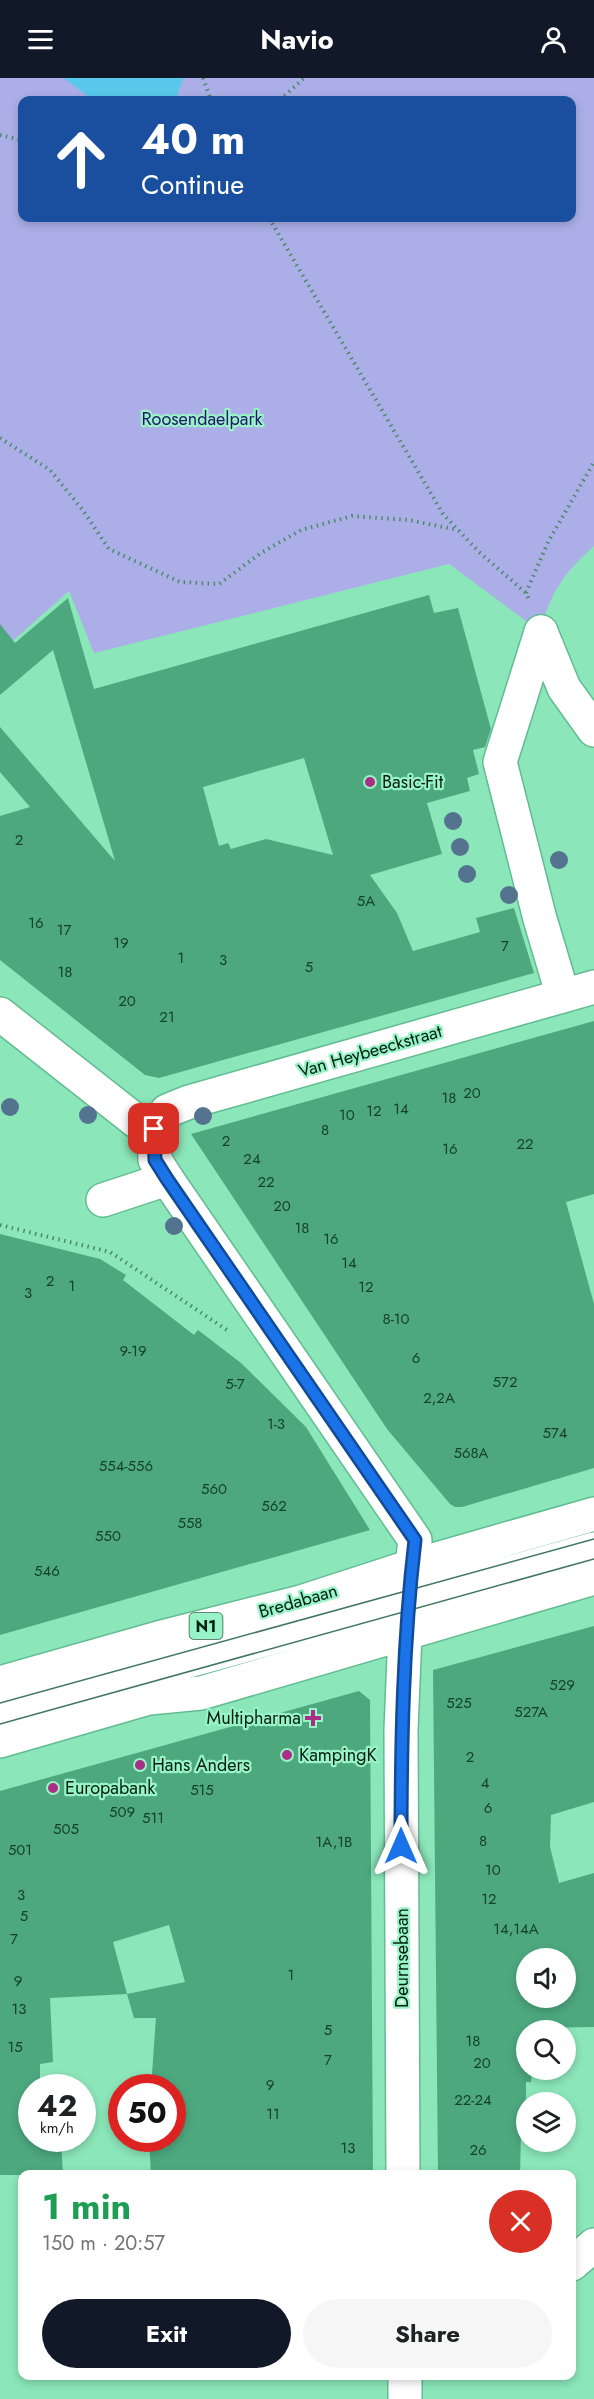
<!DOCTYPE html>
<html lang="en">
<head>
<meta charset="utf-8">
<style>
	:root { --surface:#fff; --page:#f6f6f6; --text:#202124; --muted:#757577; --accent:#111827 }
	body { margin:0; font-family:Jost,sans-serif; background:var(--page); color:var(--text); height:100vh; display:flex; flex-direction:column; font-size:22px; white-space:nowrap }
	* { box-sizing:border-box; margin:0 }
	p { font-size:20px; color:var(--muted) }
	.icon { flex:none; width:33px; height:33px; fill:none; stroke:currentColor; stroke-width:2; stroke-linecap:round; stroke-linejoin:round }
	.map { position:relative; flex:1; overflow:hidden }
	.side { position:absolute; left:18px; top:2092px; width:558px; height:210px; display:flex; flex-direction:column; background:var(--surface); border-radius:12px; box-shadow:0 3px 9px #0003 }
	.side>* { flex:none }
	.guide { position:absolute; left:18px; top:18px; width:558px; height:126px; border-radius:12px; box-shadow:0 3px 9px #0003; background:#1a4fa0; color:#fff; overflow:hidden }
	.fabs { position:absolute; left:516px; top:1870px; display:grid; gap:12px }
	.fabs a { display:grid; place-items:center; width:60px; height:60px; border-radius:50%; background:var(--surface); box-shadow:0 3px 9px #0003; font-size:30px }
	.speed { position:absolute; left:18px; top:1996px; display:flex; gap:12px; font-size:30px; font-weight:700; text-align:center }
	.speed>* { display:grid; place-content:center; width:78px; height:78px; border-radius:50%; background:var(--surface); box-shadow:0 3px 9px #0003; line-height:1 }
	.speed small { font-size:15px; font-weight:400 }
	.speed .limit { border:9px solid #d22; background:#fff; color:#111 }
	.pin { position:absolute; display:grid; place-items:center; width:51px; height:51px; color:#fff; margin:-26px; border-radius:12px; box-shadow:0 3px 9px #0006 }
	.me { position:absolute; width:66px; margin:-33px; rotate:0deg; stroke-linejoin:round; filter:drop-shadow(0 0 4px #0008) }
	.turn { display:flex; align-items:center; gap:21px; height:126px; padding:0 24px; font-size:27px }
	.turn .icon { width:78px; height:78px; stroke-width:2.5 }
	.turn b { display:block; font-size:42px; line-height:51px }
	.round { display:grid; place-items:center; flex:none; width:63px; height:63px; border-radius:32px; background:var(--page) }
	.overview { display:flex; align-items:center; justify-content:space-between; height:102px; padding:0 24px }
	h1 { font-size:36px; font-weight:700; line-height:45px; color:#1e9e55 }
	.button { display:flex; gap:12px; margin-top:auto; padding:12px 24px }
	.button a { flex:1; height:69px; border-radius:36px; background:var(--accent); color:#fff; font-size:24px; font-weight:700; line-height:69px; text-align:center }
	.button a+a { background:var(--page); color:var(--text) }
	header { display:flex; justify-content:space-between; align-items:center; height:78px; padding:0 24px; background:var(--accent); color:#fff; font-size:27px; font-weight:700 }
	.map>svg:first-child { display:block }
	.green { fill:#acafe7; fill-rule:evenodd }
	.water { fill:#59c8eb }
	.building { fill:#4da87e; fill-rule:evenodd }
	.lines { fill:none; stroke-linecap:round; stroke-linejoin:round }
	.minor-casing { stroke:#62bc92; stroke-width:36 }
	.major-casing { stroke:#62bc92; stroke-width:36 }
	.path { stroke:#4b896b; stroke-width:4; stroke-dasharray:1.5 4.5; stroke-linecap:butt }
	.minor { stroke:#fff; stroke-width:33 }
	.major { stroke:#fff; stroke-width:33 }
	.tram { stroke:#3f785d; stroke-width:1.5 }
	.tree { fill:#53738f }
	.route-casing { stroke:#114b97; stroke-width:15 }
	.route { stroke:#1a73e8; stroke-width:10 }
	.poi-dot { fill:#a82f85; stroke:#98f3c6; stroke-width:2 }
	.labels { text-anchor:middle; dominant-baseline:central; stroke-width:4.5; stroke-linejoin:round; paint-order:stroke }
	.number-label { font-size:15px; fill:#15412d }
	.shield { fill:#98f3c6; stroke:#2f5f48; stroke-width:1.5 }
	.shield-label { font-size:16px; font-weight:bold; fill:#021f12 }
	.park-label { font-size:18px; fill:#25156d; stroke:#98f3c6 }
	.poi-label { font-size:18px; fill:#021f12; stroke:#98f3c6; text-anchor:start }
	.street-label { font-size:18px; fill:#021f12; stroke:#98f3c6 }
</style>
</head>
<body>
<header><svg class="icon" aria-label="menu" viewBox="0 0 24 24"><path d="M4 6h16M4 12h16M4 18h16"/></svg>Navio<svg class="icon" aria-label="person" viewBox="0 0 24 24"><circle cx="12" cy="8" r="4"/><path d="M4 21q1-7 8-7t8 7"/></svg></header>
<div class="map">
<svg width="594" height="2321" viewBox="0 0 594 2321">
	<rect width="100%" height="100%" fill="#8be6b9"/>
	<path class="green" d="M 0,0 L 594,0 L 594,468 C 565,494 549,515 541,554 L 449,486 L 94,575 L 69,513 L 0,574 ZM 22,22 L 572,22 L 572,140 L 22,140 Z"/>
	<path class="water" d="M 64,0 L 183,0 L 176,22 L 93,22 Z"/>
	<g class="building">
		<path d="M 429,517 L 434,535 L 458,530 L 491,651 L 485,669 L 473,672 L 479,696 L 467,700 L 470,713 L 427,725 L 442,776 L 370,797 L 397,835 L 413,873 L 480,854 L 476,840 L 514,830 L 534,895 L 159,1000 L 145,997 L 0,882 L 0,738 L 30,729 L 0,694 L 0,649 L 115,783 L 53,572 L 0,617 L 0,546 L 15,565 L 68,520 L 94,611 ZM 304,680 L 333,777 L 266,761 L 231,771 L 228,765 L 219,768 L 203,709 Z"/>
		<path d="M 594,943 L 594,1116 L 566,1124 L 594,1226 L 594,1390 L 462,1429 L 455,1429 L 450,1426 L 387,1351 L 191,1056 Z"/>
		<path d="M 0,1156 L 100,1181 L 126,1197 L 123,1202 L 194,1257 L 198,1252 L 241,1285 L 306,1349 L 370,1452 L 0,1557 Z"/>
		<path d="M 594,1548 L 594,1724 L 551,1737 L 550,1769 L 559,1805 L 594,1795 L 594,1949 L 533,1950 L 533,1953 L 526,1953 L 526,1992 L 532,1992 L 531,2004 L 526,2004 L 526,2054 L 521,2054 L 520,2097 L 438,2097 L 433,1592 ZM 526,1881 L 566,1881 L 566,1920 L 526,1920 Z"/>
		<path d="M 359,1613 L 370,1622 L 373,2097 L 151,2097 L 149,2061 L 172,2061 L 172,2010 L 151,2010 L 156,1940 L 134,1940 L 127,1916 L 50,1920 L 53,1984 L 40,1986 L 40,2005 L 32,2006 L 32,2061 L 61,2061 L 63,2097 L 0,2097 L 0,1713 ZM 169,1847 L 185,1904 L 127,1916 L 113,1864 Z"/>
	</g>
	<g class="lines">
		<g class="minor-casing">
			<g id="minor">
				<path d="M 541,554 L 500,684 L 540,841 L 563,918"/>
				<path d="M 541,554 L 564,610 L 594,652"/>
				<path d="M 0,936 L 136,1043 L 154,1051"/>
				<path d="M 154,1051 L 155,1082 L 167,1101 L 415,1462 L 412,1488"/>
				<path d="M 154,1051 L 167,1033 L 189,1024 L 594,909"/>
				<path d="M 103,1122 L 167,1101"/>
				<path d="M 0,1635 L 594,1471"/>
				<path d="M 572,2186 L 594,2167"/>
			</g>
		</g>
		<g class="major-casing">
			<g id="major">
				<path d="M 0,1605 L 158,1560 L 301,1524 L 412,1488 L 594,1436"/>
				<path d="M 0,1663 L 149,1620 L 201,1615 L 594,1500"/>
				<path d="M 403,2097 L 401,1652 L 405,1555 L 412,1488"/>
				<path d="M 405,2298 L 405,2321"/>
			</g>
		</g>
		<g class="path">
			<path d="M 203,0 L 211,22"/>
			<path d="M 280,22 L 304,0"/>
			<path d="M 0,57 L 22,62"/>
			<path d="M 269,140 L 443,436 L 479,474 L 526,515 L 529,522"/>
			<path d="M 0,360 L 50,392 L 82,431 L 109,471 L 180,504 L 219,506 L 261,475 L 301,452 L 352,438 L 409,442 L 458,452"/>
			<path d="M 526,515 L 548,464 L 594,384"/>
			<path d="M 0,1147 L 110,1174 L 227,1252"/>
		</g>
		<use href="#minor" class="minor"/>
		<use href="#major" class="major"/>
		<g class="tram">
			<path d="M 0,1625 L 594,1461"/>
			<path d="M 0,1646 L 594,1481"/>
		</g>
	</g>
	<g class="tree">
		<circle cx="453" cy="743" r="9"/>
		<circle cx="460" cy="769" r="9"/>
		<circle cx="559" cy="782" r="9"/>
		<circle cx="467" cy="796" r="9"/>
		<circle cx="509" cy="817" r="9"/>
		<circle cx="10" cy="1029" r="9"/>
		<circle cx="88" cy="1037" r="9"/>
		<circle cx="203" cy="1038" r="9"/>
		<circle cx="174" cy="1148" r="9"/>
	</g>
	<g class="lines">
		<g class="route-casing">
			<path id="route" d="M 154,1051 L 155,1082 L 167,1101 L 415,1462 C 403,1564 401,1665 401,1768"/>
		</g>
		<use href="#route" class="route"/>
	</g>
	<g class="poi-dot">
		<circle cx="370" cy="704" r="6"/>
		<path d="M310 1631h6v6h6v6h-6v6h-6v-6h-6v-6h6z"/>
		<circle cx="287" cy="1677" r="6"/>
		<circle cx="140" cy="1687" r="6"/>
		<circle cx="53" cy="1710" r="6"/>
	</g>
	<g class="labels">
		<g class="number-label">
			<text x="19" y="762">2</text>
			<text x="366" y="823">5A</text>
			<text x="36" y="845">16</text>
			<text x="64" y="852">17</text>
			<text x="121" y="865">19</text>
			<text x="505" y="868">7</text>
			<text x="181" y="880">1</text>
			<text x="223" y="882">3</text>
			<text x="309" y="889">5</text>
			<text x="65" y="894">18</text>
			<text x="127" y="923">20</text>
			<text x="167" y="939">21</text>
			<text x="472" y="1015">20</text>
			<text x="449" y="1020">18</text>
			<text x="401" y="1031">14</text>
			<text x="374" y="1033">12</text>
			<text x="347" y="1037">10</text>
			<text x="325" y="1052">8</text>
			<text x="226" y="1063">2</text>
			<text x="525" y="1066">22</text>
			<text x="450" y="1071">16</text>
			<text x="252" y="1081">24</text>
			<text x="266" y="1104">22</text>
			<text x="282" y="1128">20</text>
			<text x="302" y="1150">18</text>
			<text x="331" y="1161">16</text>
			<text x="349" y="1185">14</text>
			<text x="50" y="1203">2</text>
			<text x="72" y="1208">1</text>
			<text x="366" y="1209">12</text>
			<text x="28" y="1215">3</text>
			<text x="396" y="1241">8-10</text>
			<text x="133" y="1273">9-19</text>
			<text x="416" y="1280">6</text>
			<text x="505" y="1304">572</text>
			<text x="235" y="1306">5-7</text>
			<text x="439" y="1320">2,2A</text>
			<text x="276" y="1346">1-3</text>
			<text x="555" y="1355">574</text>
			<text x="471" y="1375">568A</text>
			<text x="126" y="1388">554-556</text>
			<text x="214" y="1411">560</text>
			<text x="274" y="1428">562</text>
			<text x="190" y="1445">558</text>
			<text x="108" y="1458">550</text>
			<text x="47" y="1493">546</text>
			<text x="562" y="1607">529</text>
			<text x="459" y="1625">525</text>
			<text x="531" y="1634">527A</text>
			<text x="470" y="1679">2</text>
			<text x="485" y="1705">4</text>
			<text x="202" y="1712">515</text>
			<text x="488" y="1730">6</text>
			<text x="122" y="1734">509</text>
			<text x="153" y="1740">511</text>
			<text x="66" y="1751">505</text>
			<text x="483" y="1763">8</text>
			<text x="334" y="1764">1A,1B</text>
			<text x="20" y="1772">501</text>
			<text x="493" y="1792">10</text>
			<text x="21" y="1817">3</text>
			<text x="489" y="1821">12</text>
			<text x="24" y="1838">5</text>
			<text x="516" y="1851">14,14A</text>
			<text x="14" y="1861">7</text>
			<text x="291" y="1897">1</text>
			<text x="18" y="1903">9</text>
			<text x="19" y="1931">13</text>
			<text x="328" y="1952">5</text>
			<text x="473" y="1963">18</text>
			<text x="15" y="1969">15</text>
			<text x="328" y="1982">7</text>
			<text x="482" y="1985">20</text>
			<text x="270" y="2007">9</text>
			<text x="473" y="2022">22-24</text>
			<text x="273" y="2036">11</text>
			<text x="348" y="2070">13</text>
			<text x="478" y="2072">26</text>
		</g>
		<rect class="shield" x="189.5" y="1535" width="33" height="26" rx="4.5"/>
		<g class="shield-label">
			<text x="206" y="1548">N1</text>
		</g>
		<g class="park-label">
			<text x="202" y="341">Roosendaelpark</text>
		</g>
		<g class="poi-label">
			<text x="382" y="704">Basic-Fit</text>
			<text x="301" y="1640" text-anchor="end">Multipharma</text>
			<text x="299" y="1677">KampingK</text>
			<text x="152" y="1687">Hans Anders</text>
			<text x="65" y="1710">Europabank</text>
		</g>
		<g class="street-label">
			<text transform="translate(370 973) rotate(-16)">Van Heybeeckstraat</text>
			<text transform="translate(298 1523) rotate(-16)">Bredabaan</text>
			<text transform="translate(402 1880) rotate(-90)">Deurnsebaan</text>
		</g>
	</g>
</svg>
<div class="fabs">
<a><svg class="icon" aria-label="sound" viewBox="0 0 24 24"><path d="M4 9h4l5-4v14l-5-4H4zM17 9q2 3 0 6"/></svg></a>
<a><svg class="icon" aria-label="search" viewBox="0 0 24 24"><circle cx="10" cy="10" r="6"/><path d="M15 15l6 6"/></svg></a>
<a><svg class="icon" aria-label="layers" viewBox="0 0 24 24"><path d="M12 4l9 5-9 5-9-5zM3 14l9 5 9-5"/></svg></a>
</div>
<div class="speed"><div>42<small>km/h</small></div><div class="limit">50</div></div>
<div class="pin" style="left:154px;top:1051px;background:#d93025"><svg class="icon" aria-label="arrive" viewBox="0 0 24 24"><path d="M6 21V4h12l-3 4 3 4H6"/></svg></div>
<svg class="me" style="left:401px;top:1768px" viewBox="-20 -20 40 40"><path d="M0-17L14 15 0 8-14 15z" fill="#1a73e8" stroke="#fff" stroke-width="4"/></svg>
<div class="guide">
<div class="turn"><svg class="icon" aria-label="ahead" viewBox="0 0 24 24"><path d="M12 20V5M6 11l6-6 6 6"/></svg><div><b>40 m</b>Continue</div></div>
</div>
<section class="side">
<div class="overview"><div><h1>1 min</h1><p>150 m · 20:57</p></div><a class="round" style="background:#d93025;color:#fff"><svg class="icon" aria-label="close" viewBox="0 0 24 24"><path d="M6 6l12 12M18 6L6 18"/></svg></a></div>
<div class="button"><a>Exit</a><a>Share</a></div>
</section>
</div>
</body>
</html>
